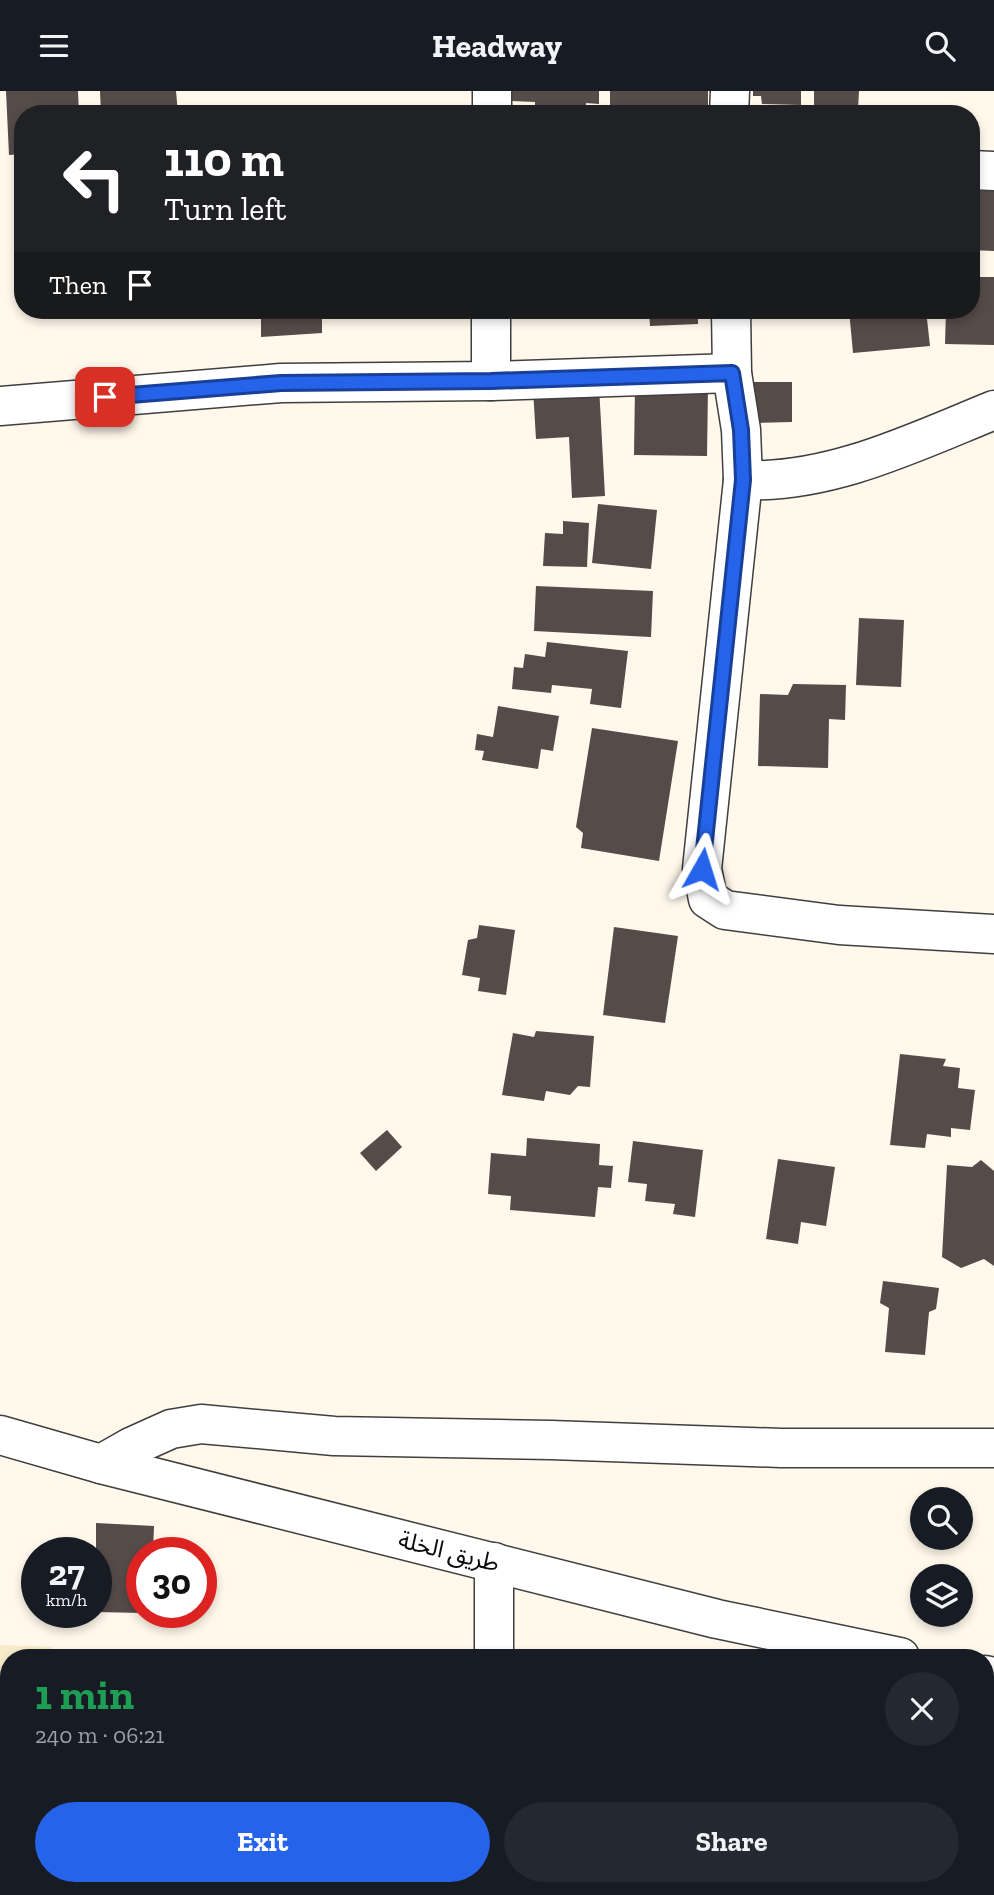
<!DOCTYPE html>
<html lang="en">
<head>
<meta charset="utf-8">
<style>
	:root { --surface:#171b24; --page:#242831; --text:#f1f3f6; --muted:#9ea1a6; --accent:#2563eb }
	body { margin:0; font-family:"Zilla Slab","Noto Sans Arabic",serif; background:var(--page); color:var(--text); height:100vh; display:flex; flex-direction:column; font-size:26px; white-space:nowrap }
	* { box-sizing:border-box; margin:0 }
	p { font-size:23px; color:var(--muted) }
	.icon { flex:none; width:38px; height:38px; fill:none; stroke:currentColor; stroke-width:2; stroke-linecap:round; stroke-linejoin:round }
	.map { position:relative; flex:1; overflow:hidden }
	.sheet { position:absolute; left:0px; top:1558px; width:994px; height:247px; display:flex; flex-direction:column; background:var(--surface); border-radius:28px 28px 0 0; box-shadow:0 4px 10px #0003 }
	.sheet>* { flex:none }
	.guide { position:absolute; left:14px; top:14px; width:966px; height:214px; border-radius:28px; box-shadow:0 4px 10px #0003; background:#202124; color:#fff; overflow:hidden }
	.controls { position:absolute; left:910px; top:1396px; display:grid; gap:14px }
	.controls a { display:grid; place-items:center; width:63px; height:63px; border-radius:50%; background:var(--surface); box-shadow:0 4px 10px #0003; font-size:35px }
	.speed { position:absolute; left:21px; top:1446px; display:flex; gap:14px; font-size:35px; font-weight:700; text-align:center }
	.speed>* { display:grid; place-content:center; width:91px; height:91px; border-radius:50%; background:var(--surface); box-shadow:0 4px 10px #0003; line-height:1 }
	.speed small { font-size:18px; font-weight:400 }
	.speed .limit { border:10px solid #d22; background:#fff; color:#111 }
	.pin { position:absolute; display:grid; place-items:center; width:60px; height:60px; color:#fff; margin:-30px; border-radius:14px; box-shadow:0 4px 10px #0006 }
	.me { position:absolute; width:77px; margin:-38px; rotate:6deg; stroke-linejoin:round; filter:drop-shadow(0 0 5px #0008) }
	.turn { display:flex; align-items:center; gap:24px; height:147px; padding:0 35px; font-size:32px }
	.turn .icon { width:91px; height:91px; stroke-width:2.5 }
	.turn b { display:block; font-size:49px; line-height:60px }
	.then { display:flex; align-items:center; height:66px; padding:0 35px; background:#0003; gap:14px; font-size:26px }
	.round { display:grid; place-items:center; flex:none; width:74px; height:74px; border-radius:37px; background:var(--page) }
	.headline { display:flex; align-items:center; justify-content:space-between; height:119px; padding:0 35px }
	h1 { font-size:42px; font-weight:800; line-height:52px; color:#1e9e55 }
	.action { display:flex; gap:14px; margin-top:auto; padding:14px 35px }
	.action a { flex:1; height:80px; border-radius:42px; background:var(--accent); color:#fff; font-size:28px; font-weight:800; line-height:80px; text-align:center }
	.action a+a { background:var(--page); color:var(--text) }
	header { display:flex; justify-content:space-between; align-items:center; height:91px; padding:0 35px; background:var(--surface); font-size:32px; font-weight:800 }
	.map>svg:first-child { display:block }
	.farmland { fill:#f7ecc9 }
	.building { fill:#554b48 }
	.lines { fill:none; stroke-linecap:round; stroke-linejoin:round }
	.minor-casing { stroke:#3f3f3f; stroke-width:41 }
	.minor { stroke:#fff; stroke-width:38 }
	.route-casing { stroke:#184099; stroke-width:18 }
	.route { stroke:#2563eb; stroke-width:12 }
	.labels { text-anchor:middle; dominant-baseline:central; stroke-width:7; stroke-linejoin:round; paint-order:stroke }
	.street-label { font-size:24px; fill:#0c0c0c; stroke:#fff }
</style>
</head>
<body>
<header><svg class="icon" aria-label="menu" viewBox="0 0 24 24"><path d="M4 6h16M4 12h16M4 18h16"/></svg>Headway<svg class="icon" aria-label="search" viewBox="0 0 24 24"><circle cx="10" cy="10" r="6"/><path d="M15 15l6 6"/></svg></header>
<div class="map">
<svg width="994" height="1804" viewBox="0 0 994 1804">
	<rect width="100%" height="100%" fill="#fff8eb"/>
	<path class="farmland" d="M 0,1554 L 52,1556 L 51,1566 L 9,1566 L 9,1796 L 28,1796 L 27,1804 L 0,1804 Z"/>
	<g class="building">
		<path d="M 6,0 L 78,0 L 79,23 L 23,23 L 23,63 L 9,64 Z"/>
		<path d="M 100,0 L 176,0 L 178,23 L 101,23 Z"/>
		<path d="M 512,0 L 599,0 L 599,13 L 586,12 L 586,23 L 566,23 L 565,18 L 535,18 L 535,11 L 512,10 Z"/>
		<rect x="610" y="0" width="98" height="23"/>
		<path d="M 753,0 L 801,0 L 801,14 L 762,13 L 761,5 L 753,5 Z"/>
		<path d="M 814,0 L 859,0 L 858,19 L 814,17 Z"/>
		<path d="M 971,88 L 994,89 L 994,160 L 971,159 Z"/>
		<path d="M 971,186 L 994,186 L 994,254 L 945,253 L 946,219 L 971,219 Z"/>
		<path d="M 261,219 L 322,219 L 322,242 L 261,246 Z"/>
		<path d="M 649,219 L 698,219 L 698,233 L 650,235 Z"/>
		<path d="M 849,219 L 926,219 L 930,255 L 853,262 Z"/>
		<path d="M 753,291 L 792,291 L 792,331 L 754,332 Z"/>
		<path d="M 599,295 L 605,405 L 572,407 L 569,346 L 536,348 L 533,298 Z"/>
		<path d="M 635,295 L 708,296 L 707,365 L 634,364 Z"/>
		<path d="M 598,413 L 657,419 L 651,478 L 592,472 Z"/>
		<path d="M 563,430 L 589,432 L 587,476 L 543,475 L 545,442 L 563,443 Z"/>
		<path d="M 536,495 L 653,500 L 651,546 L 534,540 Z"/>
		<path d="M 859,527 L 904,529 L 901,596 L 856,594 Z"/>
		<path d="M 547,551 L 628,560 L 621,617 L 590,613 L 592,598 L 552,594 L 551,602 L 512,598 L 514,576 L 523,577 L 525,563 L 545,566 Z"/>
		<path d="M 793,593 L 846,594 L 845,629 L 829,628 L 828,677 L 758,675 L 760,603 L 788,604 Z"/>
		<path d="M 498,615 L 559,625 L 553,660 L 541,658 L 538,678 L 482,669 L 484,660 L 475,659 L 477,643 L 493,646 Z"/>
		<path d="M 592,637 L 678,650 L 659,770 L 581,757 L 583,742 L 576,736 Z"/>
		<path d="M 479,834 L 515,839 L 506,904 L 478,900 L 480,887 L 462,884 L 468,849 L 477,847 Z"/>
		<path d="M 614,836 L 678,845 L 665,932 L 603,924 Z"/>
		<path d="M 536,940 L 594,945 L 590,996 L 578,995 L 570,1004 L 546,1000 L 544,1010 L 502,1004 L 513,942 L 534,946 Z"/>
		<path d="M 900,963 L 946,968 L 943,975 L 960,977 L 958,997 L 975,999 L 970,1039 L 951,1037 L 951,1046 L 927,1043 L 925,1057 L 890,1054 Z"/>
		<path d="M 387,1039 L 402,1056 L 376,1080 L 360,1062 Z"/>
		<path d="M 527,1047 L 600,1053 L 599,1074 L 613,1075 L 611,1097 L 598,1096 L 595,1126 L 510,1119 L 511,1105 L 488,1103 L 491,1062 L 526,1065 Z"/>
		<path d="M 633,1050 L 703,1059 L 695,1126 L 673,1123 L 675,1113 L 645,1110 L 647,1093 L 628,1091 Z"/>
		<path d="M 778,1068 L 835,1076 L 826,1135 L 801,1131 L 798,1153 L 766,1148 Z"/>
		<path d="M 981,1069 L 994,1080 L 994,1175 L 984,1168 L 961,1177 L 942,1166 L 947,1074 L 972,1076 Z"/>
		<path d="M 883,1190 L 939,1197 L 936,1218 L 929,1221 L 925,1264 L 885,1261 L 889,1217 L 880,1212 Z"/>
		<path d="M 96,1432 L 154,1435 L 153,1461 L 142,1461 L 142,1522 L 96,1521 Z"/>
	</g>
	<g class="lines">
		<g class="minor-casing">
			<g id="minor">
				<path d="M 492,23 L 492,0"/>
				<path d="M 729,23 L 730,0"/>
				<path d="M 971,79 L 994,80"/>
				<path d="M 731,219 L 732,282 L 741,339 L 743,389 C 830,393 915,351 994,319"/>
				<path d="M 491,290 L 491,219"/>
				<path d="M 0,315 L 281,292 L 491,290 L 732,282"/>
				<path d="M 743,389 L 702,778 L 708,808 L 725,819 L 839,834 L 994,843"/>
				<path d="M 0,1344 L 101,1373 L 717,1528 L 900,1566"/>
				<path d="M 101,1373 L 131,1356 L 171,1338 L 201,1333 L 334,1345 L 551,1349 L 781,1357 L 994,1357"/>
				<path d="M 494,1566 L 494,1471"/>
				<path d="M 985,1584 L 994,1586"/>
			</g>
		</g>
		<use href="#minor" class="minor"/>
	</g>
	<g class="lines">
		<g class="route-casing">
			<path id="route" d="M 105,306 L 281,292 L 491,290 L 732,282 L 741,339 L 743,389 L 702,778"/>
		</g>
		<use href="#route" class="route"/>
	</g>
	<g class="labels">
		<g class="street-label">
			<text transform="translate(449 1460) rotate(14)">طريق الخلة</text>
		</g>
	</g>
</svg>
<div class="controls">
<a><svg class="icon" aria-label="search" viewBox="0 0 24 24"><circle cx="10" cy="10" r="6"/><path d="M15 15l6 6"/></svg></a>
<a><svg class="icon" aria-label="layers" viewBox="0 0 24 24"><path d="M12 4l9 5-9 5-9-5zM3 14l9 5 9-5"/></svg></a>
</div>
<div class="speed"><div>27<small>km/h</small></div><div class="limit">30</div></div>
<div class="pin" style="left:105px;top:306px;background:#d93025"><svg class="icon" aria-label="arrive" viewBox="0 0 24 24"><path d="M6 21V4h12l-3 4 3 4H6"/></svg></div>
<svg class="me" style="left:702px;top:778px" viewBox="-20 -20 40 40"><path d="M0-17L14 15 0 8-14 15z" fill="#2563eb" stroke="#fff" stroke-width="4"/></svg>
<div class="guide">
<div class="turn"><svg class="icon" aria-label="left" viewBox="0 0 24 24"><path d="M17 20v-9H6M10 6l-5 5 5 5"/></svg><div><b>110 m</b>Turn left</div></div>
<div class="then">Then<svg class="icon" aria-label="arrive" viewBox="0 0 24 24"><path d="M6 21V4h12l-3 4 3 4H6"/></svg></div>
</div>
<section class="sheet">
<div class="headline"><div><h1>1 min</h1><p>240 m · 06:21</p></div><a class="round"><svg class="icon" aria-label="close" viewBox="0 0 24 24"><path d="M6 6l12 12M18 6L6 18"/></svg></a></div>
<div class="action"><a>Exit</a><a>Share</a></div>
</section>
</div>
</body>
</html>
